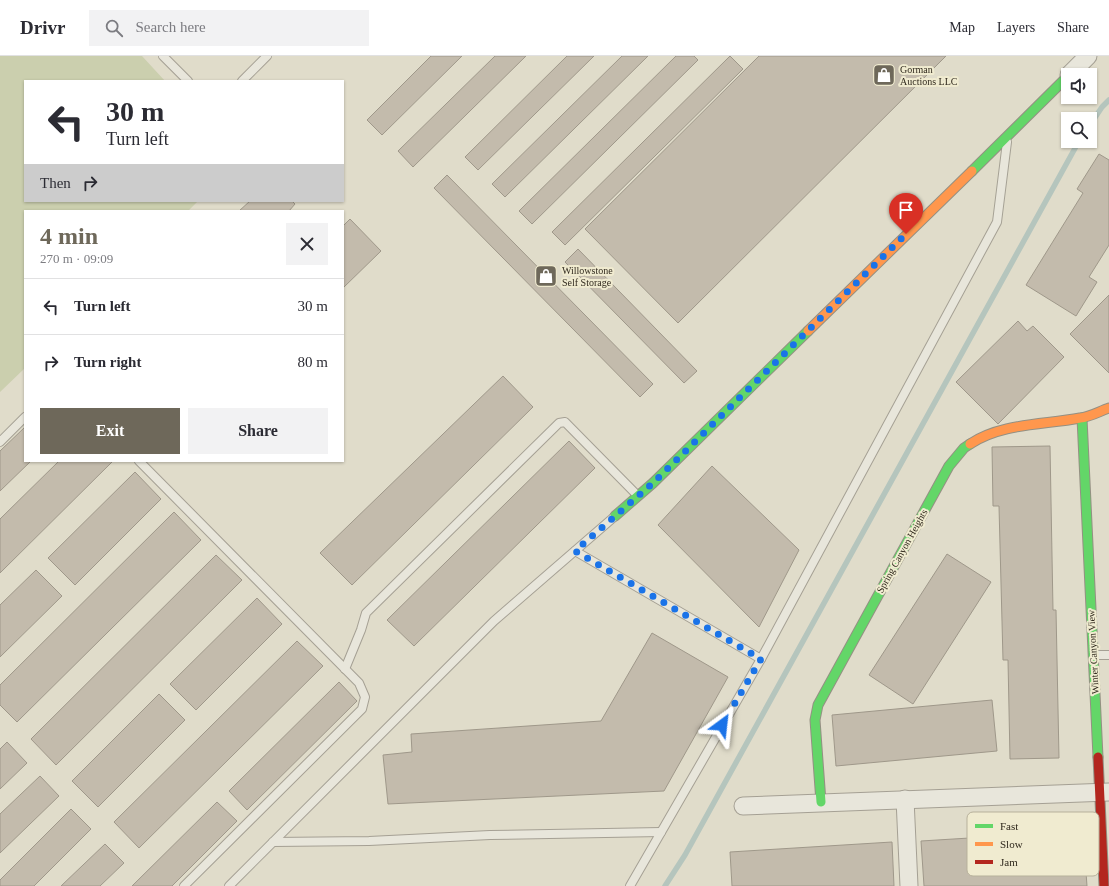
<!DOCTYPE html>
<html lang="en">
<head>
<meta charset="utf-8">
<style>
	:root { --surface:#fff; --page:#f2f2f3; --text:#2b2b33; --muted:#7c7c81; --line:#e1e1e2; --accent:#6e685a }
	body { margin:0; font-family:Georgia,serif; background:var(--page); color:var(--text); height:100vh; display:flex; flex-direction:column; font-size:15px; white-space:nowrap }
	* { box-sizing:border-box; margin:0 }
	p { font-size:13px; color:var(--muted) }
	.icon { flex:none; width:22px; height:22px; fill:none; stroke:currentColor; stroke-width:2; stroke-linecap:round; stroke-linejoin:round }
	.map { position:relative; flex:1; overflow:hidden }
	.drawer { position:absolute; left:24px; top:154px; width:320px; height:252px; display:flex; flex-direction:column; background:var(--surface); border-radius:0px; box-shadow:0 1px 3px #0004 }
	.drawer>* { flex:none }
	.hud { position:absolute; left:24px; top:24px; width:320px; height:122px; border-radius:0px; box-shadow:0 1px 3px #0004; background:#fff; color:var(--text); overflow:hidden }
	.buttons { position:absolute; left:1061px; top:12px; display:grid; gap:8px }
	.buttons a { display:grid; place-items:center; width:36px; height:36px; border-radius:0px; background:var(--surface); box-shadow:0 1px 3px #0004; font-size:20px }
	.pin { position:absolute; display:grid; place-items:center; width:34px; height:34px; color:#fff; margin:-41px -17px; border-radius:50% 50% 50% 0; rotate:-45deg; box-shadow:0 0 4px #0007 }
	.pin .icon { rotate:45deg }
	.me { position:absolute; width:44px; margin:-22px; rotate:30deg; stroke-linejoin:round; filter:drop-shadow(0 0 3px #0008) }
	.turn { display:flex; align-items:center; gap:14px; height:84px; padding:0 16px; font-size:18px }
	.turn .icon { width:52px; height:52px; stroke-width:2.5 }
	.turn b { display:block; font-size:28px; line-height:34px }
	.then { display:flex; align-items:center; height:38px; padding:0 16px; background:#0003; gap:8px; font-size:15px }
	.round { display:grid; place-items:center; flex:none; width:42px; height:42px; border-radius:0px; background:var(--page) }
	.headline { display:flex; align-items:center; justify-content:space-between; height:68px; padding:0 16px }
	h1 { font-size:24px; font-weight:700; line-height:30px; color:var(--accent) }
	.action { display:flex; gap:8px; margin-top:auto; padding:8px 16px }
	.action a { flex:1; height:46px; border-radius:0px; background:var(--accent); color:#fff; font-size:16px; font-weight:700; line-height:46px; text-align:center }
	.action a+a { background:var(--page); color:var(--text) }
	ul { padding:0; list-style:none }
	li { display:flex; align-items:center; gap:12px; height:56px; padding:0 16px; border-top:1px solid var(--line) }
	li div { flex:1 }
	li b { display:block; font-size:15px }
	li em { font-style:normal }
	header { display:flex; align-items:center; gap:24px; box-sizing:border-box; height:56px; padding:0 20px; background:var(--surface); border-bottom:1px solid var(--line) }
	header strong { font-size:19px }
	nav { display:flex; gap:22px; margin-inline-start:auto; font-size:14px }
	.search { width:280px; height:36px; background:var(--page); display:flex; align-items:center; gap:10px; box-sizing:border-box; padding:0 14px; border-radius:0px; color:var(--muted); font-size:15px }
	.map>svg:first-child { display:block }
	.green { fill:#cbcfae }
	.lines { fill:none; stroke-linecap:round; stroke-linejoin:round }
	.stream { stroke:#b5c5bd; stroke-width:5.5 }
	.building { fill:#c3bbac; stroke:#9f988a }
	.lane-casing { stroke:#a5a094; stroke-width:10 }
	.street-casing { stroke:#a5a094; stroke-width:19 }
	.fast-casing { stroke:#949083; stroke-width:11 }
	.slow-casing { stroke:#949083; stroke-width:11 }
	.jam-casing { stroke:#949083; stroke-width:11 }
	.lane { stroke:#e8e6db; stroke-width:8 }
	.street { stroke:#e8e6db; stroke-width:17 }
	.fast { stroke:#63d668; stroke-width:9 }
	.slow { stroke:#ff974d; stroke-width:9 }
	.jam { stroke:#b3261e; stroke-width:9 }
	.route { stroke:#1a73e8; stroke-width:7; stroke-dasharray:0 12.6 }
	.labels { text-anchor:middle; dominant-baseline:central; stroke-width:4; stroke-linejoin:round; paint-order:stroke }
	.poi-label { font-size:10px; fill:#312a1e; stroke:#f0ebd0; text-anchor:start }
	.street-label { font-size:10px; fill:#312a1e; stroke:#f0ebd0 }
	.key { fill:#f0ebd0; stroke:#b7b19b; stroke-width:1 }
	.key-label { font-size:11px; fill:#312a1e }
</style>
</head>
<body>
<header>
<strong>Drivr</strong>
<div class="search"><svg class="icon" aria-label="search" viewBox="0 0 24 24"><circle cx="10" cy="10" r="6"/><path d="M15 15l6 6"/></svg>Search here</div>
<nav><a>Map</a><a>Layers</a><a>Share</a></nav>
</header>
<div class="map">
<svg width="1109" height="830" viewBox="0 0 1109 830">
	<rect width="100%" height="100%" fill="#e0dcca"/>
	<path class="green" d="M 0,0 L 142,0 L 165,25 L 25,25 L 25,145 L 198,145 L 188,155 L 25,155 L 25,312 L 0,336 Z"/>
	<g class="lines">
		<g class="stream">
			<path d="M 1090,69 L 1102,51 L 1109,44"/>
			<path d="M 665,830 L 685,799 L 1079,85"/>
		</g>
	</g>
	<g class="building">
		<path d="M 431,0 L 462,0 L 382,79 L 367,64 Z"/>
		<path d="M 495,0 L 526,0 L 413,111 L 398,95 Z"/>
		<path d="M 567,0 L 594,0 L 478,114 L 465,101 Z"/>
		<path d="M 622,0 L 648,0 L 505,141 L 492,128 Z"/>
		<path d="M 676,0 L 694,0 L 698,4 L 532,168 L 519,155 Z"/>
		<path d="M 730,0 L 743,13 L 565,189 L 552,176 Z"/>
		<path d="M 759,0 L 946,0 L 678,267 L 585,173 Z"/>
		<path d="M 1099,98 L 1109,104 L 1109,189 L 1089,221 L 1097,226 L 1076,260 L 1026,229 L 1083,137 L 1077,133 Z"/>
		<path d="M 447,119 L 653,328 L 640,341 L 434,132 Z"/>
		<path d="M 250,145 L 292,145 L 295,148 L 289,155 L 239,155 Z"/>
		<path d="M 350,163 L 381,195 L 343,232 L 343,170 Z"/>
		<path d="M 578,193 L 697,315 L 684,327 L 565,206 Z"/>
		<path d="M 1109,239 L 1109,317 L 1070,278 Z"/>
		<path d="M 1018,265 L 1027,275 L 1033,270 L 1064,301 L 998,368 L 956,326 Z"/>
		<path d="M 503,320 L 533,351 L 352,529 L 320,497 Z"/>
		<path d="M 25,371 L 25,405 L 31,405 L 0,435 L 0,395 Z"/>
		<path d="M 569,385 L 595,412 L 414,590 L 387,564 Z"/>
		<path d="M 1050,390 L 1053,554 L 1056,554 L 1059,702 L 1010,703 L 1008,604 L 1003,604 L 999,450 L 993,450 L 992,391 Z"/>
		<path d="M 59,405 L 113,405 L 0,517 L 0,463 Z"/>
		<path d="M 712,410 L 799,494 L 759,571 L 658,469 Z"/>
		<path d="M 135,416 L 161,443 L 75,529 L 48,502 Z"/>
		<path d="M 174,456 L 201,484 L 17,666 L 0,649 L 0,629 Z"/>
		<path d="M 947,498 L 991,526 L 913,648 L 869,619 Z"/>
		<path d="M 216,499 L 242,524 L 56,709 L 31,683 Z"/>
		<path d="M 36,514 L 62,540 L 0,601 L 0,549 Z"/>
		<path d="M 257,542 L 282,568 L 196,654 L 170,628 Z"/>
		<path d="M 652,577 L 728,621 L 664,735 L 388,748 L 383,699 L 412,696 L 411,678 L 601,665 Z"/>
		<path d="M 297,585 L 323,610 L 139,792 L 114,766 Z"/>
		<path d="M 339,626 L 357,645 L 247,754 L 229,735 Z"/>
		<path d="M 159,638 L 185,664 L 98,751 L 72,725 Z"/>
		<path d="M 992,644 L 997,695 L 836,710 L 832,659 Z"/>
		<path d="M 7,686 L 27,707 L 0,733 L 0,693 Z"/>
		<path d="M 40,720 L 59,740 L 0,797 L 0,758 Z"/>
		<path d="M 217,746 L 237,765 L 172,830 L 132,830 Z"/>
		<path d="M 71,753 L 91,773 L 34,830 L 0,830 L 0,824 Z"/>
		<path d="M 1083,775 L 1087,830 L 924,830 L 921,785 Z"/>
		<path d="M 892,786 L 894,830 L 732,830 L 730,796 Z"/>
		<path d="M 105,788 L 124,807 L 100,830 L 61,830 Z"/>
	</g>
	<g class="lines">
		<g class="lane-casing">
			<g id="lane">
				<path d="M 163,0 L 188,25"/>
				<path d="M 242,25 L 267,0"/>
				<path d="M 0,386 L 25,361"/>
				<path d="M 139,405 L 359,627 L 365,641 L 362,653 L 184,830"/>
				<path d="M 575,495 L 761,603"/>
				<path d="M 1094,599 L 1109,599"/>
				<path d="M 345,613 L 361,574 L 366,557 L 559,367 L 565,366 L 637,439"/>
				<path d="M 273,786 L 369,785 L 490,779 L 661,776"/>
				<path d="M 229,830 L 494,565 L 614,461"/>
				<path d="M 630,830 L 761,603 L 997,166 L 1007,86"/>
			</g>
		</g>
		<g class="street-casing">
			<g id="street">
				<path d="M 1069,19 L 1088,0"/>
				<path d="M 905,743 L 909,830"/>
				<path d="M 743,750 L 1109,736"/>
			</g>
		</g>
		<g class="fast-casing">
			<g id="fast">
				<path d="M 972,115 L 1068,20"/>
				<path d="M 1082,362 L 1098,701"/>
				<path d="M 615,460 L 653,427 L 808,275"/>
				<path d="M 821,746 L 815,664 L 818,649 L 949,410 L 964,392 L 970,388"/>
			</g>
		</g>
		<g class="slow-casing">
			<g id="slow">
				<path d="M 808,275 L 972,115"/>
				<path d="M 970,388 C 1001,367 1044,369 1080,362 C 1090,361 1100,355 1109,352"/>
			</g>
		</g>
		<g class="jam-casing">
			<path id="jam" d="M 1098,701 L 1104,830"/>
		</g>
		<use href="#lane" class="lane"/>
		<use href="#street" class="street"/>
		<use href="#fast" class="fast"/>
		<use href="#slow" class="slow"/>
		<use href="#jam" class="jam"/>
	</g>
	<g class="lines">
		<path class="route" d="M 722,669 L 761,603 L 575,495 L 653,427 L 906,178"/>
	</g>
	<defs>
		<g id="shop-square" transform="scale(1.15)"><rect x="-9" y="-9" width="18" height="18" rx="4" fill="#6e685a" stroke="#f0ebd0"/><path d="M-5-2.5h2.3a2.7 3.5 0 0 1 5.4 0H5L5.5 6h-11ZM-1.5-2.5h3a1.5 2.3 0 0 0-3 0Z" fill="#fff"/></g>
	</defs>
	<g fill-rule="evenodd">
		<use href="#shop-square" x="884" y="19"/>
		<use href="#shop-square" x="546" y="220"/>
	</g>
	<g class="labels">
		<g class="poi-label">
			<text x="900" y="13">Gorman<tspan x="900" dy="12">Auctions LLC</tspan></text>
			<text x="562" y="214">Willowstone<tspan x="562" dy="12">Self Storage</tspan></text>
		</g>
		<g class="street-label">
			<text transform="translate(902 495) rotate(-61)">Spring Canyon Heights</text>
			<text transform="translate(1093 596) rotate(-93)">Winter Canyon View</text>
		</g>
	</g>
	<rect x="967" y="756" width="132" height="64" rx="6" class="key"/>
	<rect x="975" y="768" width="18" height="4" fill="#63d668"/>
	<rect x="975" y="786" width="18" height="4" fill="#ff974d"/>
	<rect x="975" y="804" width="18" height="4" fill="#b3261e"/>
	<g class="key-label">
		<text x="1000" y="774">Fast</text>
		<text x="1000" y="792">Slow</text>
		<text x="1000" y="810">Jam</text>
	</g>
</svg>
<div class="buttons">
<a><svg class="icon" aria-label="sound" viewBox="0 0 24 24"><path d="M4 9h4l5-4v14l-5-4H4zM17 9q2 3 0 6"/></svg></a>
<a><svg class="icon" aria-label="search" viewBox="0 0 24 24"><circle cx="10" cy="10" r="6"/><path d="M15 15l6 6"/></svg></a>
</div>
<div class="pin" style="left:906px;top:178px;background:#d93025"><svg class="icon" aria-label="arrive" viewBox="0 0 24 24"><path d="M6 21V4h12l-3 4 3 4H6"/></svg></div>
<svg class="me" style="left:722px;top:669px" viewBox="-20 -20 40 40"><path d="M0-17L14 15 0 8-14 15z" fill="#1a73e8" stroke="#fff" stroke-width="4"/></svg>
<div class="hud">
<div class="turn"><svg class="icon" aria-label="left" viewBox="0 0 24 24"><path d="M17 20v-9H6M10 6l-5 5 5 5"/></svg><div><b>30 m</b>Turn left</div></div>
<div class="then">Then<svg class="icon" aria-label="right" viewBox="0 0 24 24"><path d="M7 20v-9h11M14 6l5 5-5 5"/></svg></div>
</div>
<section class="drawer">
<div class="headline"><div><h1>4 min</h1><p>270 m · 09:09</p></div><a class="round"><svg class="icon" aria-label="close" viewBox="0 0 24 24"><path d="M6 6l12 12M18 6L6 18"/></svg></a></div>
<ul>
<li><svg class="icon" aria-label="left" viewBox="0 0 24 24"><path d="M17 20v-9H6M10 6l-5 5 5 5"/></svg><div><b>Turn left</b></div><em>30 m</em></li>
<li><svg class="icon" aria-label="right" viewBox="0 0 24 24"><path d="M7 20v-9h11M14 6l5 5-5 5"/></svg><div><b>Turn right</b></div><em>80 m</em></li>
</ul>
<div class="action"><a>Exit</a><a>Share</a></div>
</section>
</div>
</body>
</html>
